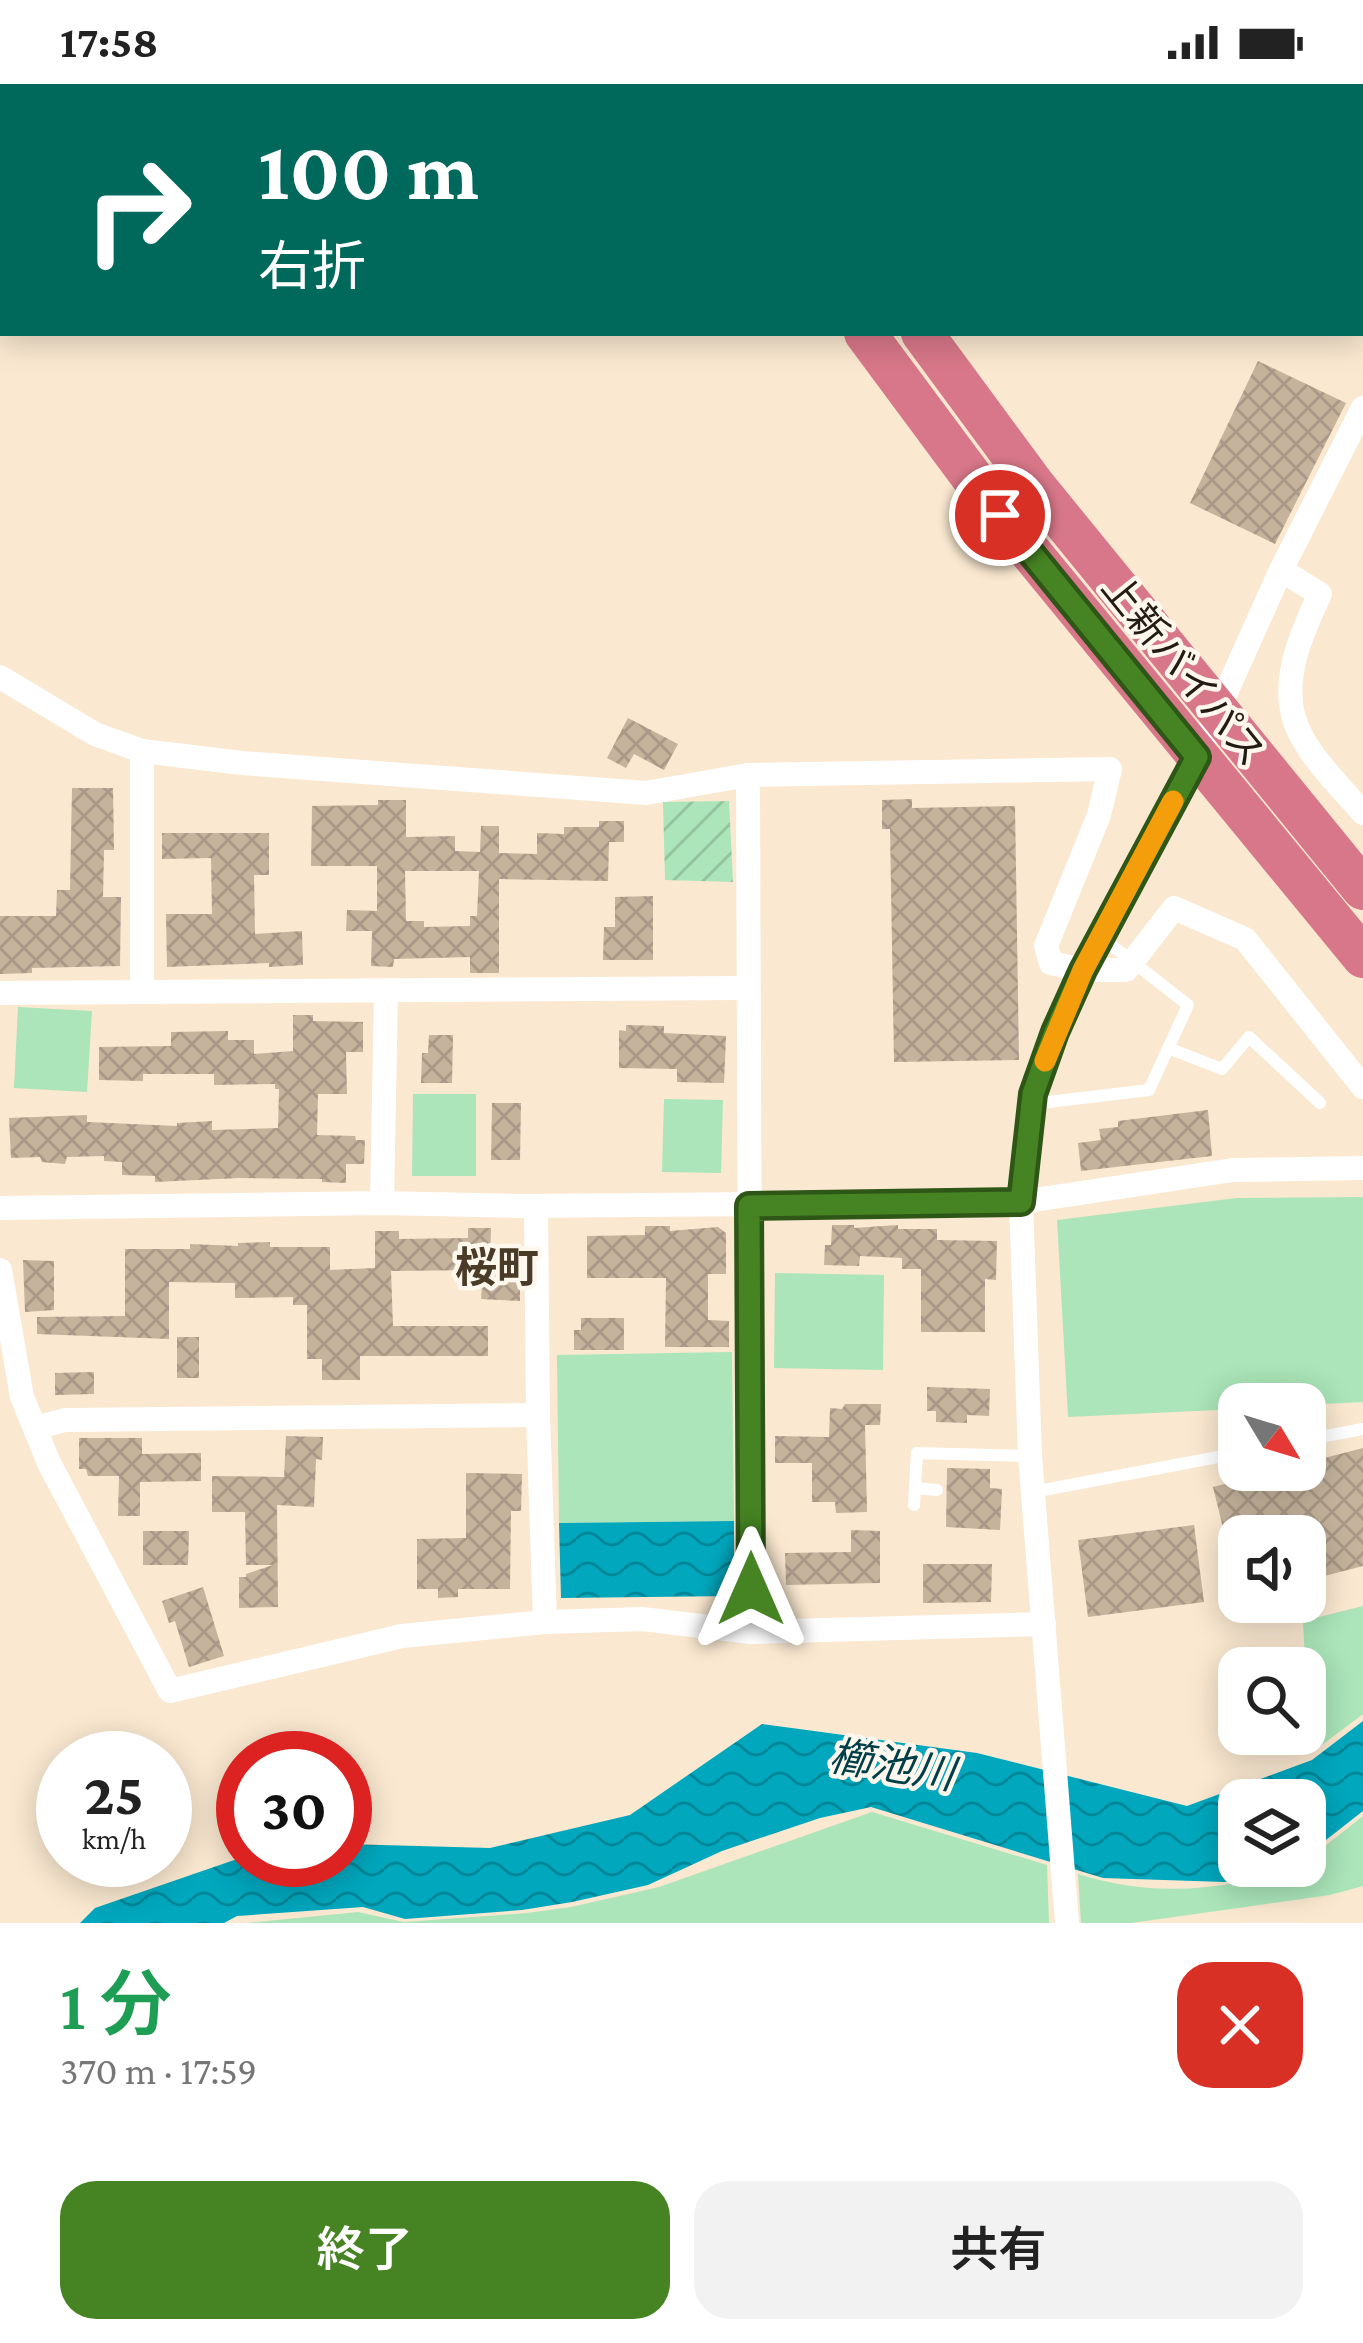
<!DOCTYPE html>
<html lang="ja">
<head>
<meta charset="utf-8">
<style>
	:root { --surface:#fff; --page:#f2f2f2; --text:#222; --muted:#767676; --accent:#468423 }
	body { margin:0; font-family:"Crimson Pro","Noto Sans JP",serif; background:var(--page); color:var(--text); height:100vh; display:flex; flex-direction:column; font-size:45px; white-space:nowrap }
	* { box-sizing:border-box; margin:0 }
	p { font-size:39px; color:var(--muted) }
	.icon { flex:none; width:66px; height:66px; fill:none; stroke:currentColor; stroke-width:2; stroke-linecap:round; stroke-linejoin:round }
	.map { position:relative; height:1839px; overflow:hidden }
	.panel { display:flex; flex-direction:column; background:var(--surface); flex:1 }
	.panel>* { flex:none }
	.top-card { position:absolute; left:0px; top:0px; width:1365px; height:252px; box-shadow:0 6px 30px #0003; background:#00695c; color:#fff; overflow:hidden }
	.needle { width:78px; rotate:128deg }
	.buttons { position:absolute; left:1218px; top:1299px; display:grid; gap:24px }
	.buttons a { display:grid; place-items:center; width:108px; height:108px; border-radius:24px; background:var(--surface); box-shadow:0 6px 30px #0003; font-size:60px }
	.speed { position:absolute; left:36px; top:1647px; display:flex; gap:24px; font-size:60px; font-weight:700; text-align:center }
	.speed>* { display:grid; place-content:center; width:156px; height:156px; border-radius:50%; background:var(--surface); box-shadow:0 6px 30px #0003; line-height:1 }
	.speed small { font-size:30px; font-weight:400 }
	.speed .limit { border:18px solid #d22; background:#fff; color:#111 }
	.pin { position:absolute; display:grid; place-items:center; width:102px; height:102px; color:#fff; margin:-51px; border:6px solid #fff; border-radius:50%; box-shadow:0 3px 12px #0007 }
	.me { position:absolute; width:132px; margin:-66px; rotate:0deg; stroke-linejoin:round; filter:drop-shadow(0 0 9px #0008) }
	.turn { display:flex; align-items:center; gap:42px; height:252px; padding:0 60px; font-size:54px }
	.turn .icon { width:156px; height:156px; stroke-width:2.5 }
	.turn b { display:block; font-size:84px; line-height:102px }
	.round { display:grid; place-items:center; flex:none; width:126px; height:126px; border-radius:36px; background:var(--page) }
	.summary { display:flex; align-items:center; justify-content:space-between; height:204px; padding:0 60px }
	h1 { font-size:72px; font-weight:600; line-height:90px; color:#1e9e55 }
	.button { display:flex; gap:24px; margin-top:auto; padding:24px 60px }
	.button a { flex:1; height:138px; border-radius:36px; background:var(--accent); color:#fff; font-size:48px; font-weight:600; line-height:138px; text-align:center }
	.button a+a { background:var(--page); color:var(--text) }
	.status { display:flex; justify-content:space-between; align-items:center; height:84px; padding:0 60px; background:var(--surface); direction:ltr }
	.status svg { height:33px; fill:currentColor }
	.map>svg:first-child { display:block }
	.green { fill:#abe5b9 }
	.garden { fill:url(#garden-furrows) }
	.water { fill:url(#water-waves) }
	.building { fill:url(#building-cross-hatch); fill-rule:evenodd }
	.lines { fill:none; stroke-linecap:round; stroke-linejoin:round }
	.lane { stroke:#fff; stroke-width:12 }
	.street { stroke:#fff; stroke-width:24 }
	.highway { stroke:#d87789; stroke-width:42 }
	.route-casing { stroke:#2e5617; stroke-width:30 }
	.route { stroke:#468423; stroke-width:21 }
	.slow { stroke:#f59e0b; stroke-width:21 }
	.labels { text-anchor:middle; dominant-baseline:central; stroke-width:9; stroke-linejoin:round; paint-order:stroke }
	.street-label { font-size:39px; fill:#231c14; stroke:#fef7ed }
	.neighbourhood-label { font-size:42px; font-weight:bold; fill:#493b27; stroke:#fef7ed }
	.water-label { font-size:42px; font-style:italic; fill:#003f48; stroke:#fef7ed }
</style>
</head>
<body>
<div class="status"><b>17:58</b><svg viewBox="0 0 49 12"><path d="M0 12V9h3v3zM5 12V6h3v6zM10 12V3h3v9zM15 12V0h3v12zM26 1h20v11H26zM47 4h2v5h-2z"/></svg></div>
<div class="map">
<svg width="1363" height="1839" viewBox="0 0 1363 1839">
	<defs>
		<pattern id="garden-furrows" width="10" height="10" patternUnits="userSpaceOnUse" patternTransform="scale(3)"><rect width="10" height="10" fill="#abe5b9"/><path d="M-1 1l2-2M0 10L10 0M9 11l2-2" fill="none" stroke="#93c49e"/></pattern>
		<pattern id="water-waves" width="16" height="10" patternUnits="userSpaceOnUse" patternTransform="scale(3)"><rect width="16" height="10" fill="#00a7bd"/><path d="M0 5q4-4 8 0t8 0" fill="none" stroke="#028798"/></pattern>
		<pattern id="building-cross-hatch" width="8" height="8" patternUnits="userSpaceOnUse" patternTransform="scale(3)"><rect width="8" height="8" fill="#c5b39c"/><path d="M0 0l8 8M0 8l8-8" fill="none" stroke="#a99986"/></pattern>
	</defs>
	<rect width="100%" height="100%" fill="#fae8d0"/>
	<g class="green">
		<path d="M 18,923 L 92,927 L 87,1008 L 14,1004 Z"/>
		<path d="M 413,1010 L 476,1010 L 476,1092 L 412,1092 Z"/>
		<path d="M 664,1015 L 723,1016 L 721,1089 L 662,1088 Z"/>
		<path d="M 1363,1113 L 1363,1318 L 1305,1321 L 1239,1320 L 1239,1325 L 1068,1333 L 1057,1136 L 1237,1114 Z"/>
		<path d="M 775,1189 L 884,1191 L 883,1286 L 774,1284 Z"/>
		<path d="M 732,1268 L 734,1437 L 559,1439 L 557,1271 Z"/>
		<path d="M 1363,1522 L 1363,1630 L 1310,1670 L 1303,1537 Z"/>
		<path d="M 872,1728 L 1047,1781 L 1049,1839 L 246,1839 L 358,1828 L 404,1838 L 527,1829 L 571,1823 L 659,1803 Z"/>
		<path d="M 1363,1732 L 1363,1802 L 1330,1811 L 1131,1839 L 1081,1839 L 1078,1790 C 1132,1807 1184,1809 1240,1798 C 1266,1793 1276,1782 1305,1782 L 1305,1772 L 1320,1766 Z"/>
	</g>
	<path class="garden" d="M 729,717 L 733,798 L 665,796 L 663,718 Z"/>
	<g class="water">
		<path d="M 734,1437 L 734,1512 L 561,1514 L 559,1439 Z"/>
		<path d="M 1363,1637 L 1363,1727 L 1317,1763 L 1305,1768 L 1305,1716 L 1239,1716 L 1239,1782 L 1267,1782 L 1225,1798 L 1103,1794 L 871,1723 L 820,1734 L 722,1767 L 648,1801 L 572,1818 L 522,1826 L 405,1835 L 363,1823 L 237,1832 L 224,1839 L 80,1839 L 95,1824 L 243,1773 L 243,1776 L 345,1776 L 345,1760 L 490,1764 L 630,1731 L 762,1640 L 977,1669 L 1187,1722 L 1312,1676 Z"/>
	</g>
	<g class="building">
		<path d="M 1258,277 L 1346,319 L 1275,460 L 1190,419 Z"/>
		<path d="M 628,634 L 678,660 L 664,686 L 634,670 L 626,684 L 607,674 Z"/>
		<path d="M 72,704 L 113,704 L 114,766 L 104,766 L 103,813 L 121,813 L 120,882 L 32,884 L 32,889 L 0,890 L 0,832 L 56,832 L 57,806 L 70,806 Z"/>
		<path d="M 912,715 L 912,724 L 1015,722 L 1019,976 L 894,978 L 890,745 L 882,745 L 882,716 Z"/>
		<path d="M 378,716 L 406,716 L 406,753 L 455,752 L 455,767 L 480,768 L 481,742 L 499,742 L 499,769 L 537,770 L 537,749 L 564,750 L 564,743 L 599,743 L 599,737 L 624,737 L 624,758 L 609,758 L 608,797 L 499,795 L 499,889 L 470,889 L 470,873 L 394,875 L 393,883 L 371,882 L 372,847 L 346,847 L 347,826 L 377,827 L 377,782 L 311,782 L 312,722 L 378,721 ZM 405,787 L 479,787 L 477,832 L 470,832 L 470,842 L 424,843 L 424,837 L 406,837 Z"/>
		<path d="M 162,749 L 269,749 L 269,791 L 254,791 L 255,850 L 302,847 L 303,881 L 269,883 L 269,879 L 167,883 L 166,830 L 212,830 L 211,774 L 162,775 Z"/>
		<path d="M 653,812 L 653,876 L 603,876 L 604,843 L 615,843 L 615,813 Z"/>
		<path d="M 293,931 L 313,931 L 313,937 L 363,938 L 363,968 L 346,968 L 347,1010 L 318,1010 L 317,1051 L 355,1052 L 356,1056 L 365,1056 L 364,1080 L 346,1080 L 346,1099 L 322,1098 L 322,1095 L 239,1094 L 155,1098 L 155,1092 L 122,1091 L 122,1078 L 104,1077 L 104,1072 L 67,1073 L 65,1080 L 42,1078 L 40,1073 L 11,1074 L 9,1034 L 87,1031 L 87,1038 L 177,1042 L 177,1039 L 212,1037 L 212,1046 L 278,1044 L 279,1005 L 275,1005 L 275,1000 L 214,1001 L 214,990 L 143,990 L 143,997 L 99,996 L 99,963 L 171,962 L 171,948 L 228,947 L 228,956 L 254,956 L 254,970 L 293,967 Z"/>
		<path d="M 626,941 L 664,942 L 664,949 L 726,952 L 724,999 L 677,998 L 677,985 L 619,984 L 619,946 L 626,947 Z"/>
		<path d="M 429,951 L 453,951 L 452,999 L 421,999 L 422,969 L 428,969 Z"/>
		<path d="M 492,1019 L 521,1019 L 520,1076 L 491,1076 Z"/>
		<path d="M 1208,1026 L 1212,1072 L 1081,1087 L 1078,1059 L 1101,1056 L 1099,1045 L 1118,1043 L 1118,1037 Z"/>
		<path d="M 832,1141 L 854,1141 L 854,1144 L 898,1141 L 898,1145 L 937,1145 L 937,1156 L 997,1157 L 996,1196 L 985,1195 L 985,1248 L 921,1248 L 921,1185 L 902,1185 L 902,1174 L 860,1172 L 859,1182 L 824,1181 L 825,1161 L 831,1161 Z"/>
		<path d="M 645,1142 L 670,1142 L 670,1147 L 718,1143 L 726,1149 L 726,1190 L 708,1190 L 708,1236 L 729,1237 L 729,1263 L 665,1263 L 666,1194 L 587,1194 L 587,1152 L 645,1151 Z"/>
		<path d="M 468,1144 L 491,1144 L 490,1182 L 520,1184 L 520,1217 L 481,1215 L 483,1186 L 391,1187 L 393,1242 L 488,1242 L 488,1272 L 360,1272 L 360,1296 L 322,1296 L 322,1275 L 307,1275 L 307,1221 L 293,1221 L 293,1213 L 235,1214 L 235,1199 L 169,1198 L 169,1255 L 37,1250 L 37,1233 L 125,1232 L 125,1165 L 190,1165 L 190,1160 L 238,1162 L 238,1159 L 270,1158 L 270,1163 L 330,1163 L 330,1186 L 375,1184 L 375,1147 L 399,1147 L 399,1155 L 468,1154 Z"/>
		<path d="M 23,1176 L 54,1177 L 54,1226 L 25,1228 Z"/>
		<path d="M 581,1234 L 624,1234 L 624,1266 L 574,1266 L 574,1246 L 581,1246 Z"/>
		<rect x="177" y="1253" width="22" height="41"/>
		<path d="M 94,1288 L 94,1310 L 55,1311 L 55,1289 Z"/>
		<path d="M 927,1303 L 990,1305 L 989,1332 L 967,1331 L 967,1339 L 936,1338 L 936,1327 L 927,1327 Z"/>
		<path d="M 845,1320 L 881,1320 L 880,1341 L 865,1341 L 867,1428 L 836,1429 L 835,1418 L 812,1418 L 812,1379 L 775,1379 L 775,1352 L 829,1353 L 830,1324 L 842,1325 Z"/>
		<path d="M 286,1352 L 323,1353 L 322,1376 L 316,1375 L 314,1423 L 277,1421 L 278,1523 L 239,1524 L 239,1493 L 246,1493 L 246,1490 L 273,1481 L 246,1481 L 245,1428 L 212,1428 L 212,1392 L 284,1393 Z"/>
		<path d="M 79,1354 L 142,1354 L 142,1370 L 201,1369 L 201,1397 L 140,1398 L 140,1432 L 118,1432 L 119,1392 L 88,1392 L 86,1385 L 79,1385 Z"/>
		<path d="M 1363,1364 L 1363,1482 L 1305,1497 L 1305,1452 L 1225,1452 L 1213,1403 L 1279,1386 L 1305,1386 L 1305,1379 Z"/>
		<path d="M 947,1384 L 990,1385 L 990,1404 L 1002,1405 L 1000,1446 L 946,1443 Z"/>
		<path d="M 466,1389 L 522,1390 L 521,1427 L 511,1427 L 510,1505 L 458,1505 L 458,1513 L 438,1514 L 438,1505 L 417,1505 L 417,1455 L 466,1454 Z"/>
		<path d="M 1194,1441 L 1204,1518 L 1088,1533 L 1078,1456 Z"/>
		<path d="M 851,1446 L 880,1447 L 880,1499 L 786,1501 L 785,1469 L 851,1468 Z"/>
		<path d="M 143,1447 L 189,1447 L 188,1481 L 143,1481 Z"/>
		<path d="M 923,1480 L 992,1480 L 991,1518 L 923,1519 Z"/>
		<path d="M 203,1503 L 224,1572 L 189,1583 L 175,1537 L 169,1539 L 162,1517 Z"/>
	</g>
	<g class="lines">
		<g class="lane">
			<path d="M 1168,964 L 1222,985 L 1249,953 L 1320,1019"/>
			<path d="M 1032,1020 L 1149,1006 L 1188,921 L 1101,853"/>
			<path d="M 1305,1356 L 1363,1345"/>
			<path d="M 915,1404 L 937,1406"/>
			<path d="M 1033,1408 L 1239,1369"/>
			<path d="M 914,1421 L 917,1369 L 1029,1372"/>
		</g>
		<g class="street">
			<path d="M 1281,486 L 1320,510 C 1299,554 1275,608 1303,655 C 1317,680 1344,707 1363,729"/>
			<path d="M 0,593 L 95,650 L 142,667 L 242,679 L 646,709 L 748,691 L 1110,685 L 1099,731 L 1046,862 L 1051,879 L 1083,886 L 1126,886 L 1174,824 L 1245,855 L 1363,1003"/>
			<path d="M 748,691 L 751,1548"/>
			<path d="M 142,908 L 142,667"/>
			<path d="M 0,909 L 747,904"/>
			<path d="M 382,1119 L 386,907"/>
			<path d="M 536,1122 L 538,1331 L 545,1538"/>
			<path d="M 0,1124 L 382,1119 L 520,1122 L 1021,1118 L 1233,1086 L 1363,1084"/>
			<path d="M 0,1186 L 22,1313 L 49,1379 L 170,1607 L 402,1552 L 545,1538 L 642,1535 L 751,1548 L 1044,1540"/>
			<path d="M 35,1344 L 65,1336 L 538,1331"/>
			<path d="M 1067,1839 L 1030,1372 L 1021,1118 L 1033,1010 L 1055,948 L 1083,886 L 1197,673 L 1281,486 L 1363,324"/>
		</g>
		<g class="highway">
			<path d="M 716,0 L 718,3"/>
			<path d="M 764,0 L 766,3"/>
			<path d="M 865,249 L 1000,431 L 1363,873"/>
			<path d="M 922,249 L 1034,401 L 1363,805"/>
		</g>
	</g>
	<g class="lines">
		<g class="route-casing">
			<path id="route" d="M 751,1505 L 749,1122 L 1021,1118 L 1033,1010 L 1055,948 L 1083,886 L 1197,673 L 1000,431"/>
		</g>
		<use href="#route" class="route"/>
		<path class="slow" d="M 1045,977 L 1083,886 L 1173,717"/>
	</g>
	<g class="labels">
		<g class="street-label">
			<text transform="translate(1184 586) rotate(51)">上新バイパス</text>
		</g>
		<g class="neighbourhood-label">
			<text x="497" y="1183">桜町</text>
		</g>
		<g class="water-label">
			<text transform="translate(892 1681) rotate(9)">櫛池川</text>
		</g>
	</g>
</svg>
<div class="buttons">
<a><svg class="needle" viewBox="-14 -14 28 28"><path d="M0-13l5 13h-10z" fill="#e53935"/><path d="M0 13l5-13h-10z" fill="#767676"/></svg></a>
<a><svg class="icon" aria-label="sound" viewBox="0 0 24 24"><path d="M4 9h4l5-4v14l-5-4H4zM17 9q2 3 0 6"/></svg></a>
<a><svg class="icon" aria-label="search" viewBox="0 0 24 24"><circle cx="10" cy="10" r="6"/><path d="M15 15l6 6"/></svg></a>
<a><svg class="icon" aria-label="layers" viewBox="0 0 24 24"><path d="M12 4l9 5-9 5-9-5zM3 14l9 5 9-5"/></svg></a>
</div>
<div class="speed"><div>25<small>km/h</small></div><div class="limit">30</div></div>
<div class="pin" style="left:1000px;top:431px;background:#d93025"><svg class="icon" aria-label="arrive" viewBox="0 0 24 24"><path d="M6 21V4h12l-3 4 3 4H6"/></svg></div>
<svg class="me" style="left:751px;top:1505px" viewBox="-20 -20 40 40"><path d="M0-17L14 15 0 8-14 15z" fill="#468423" stroke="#fff" stroke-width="4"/></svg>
<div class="top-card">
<div class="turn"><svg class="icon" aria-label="right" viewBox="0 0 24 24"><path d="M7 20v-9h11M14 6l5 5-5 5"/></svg><div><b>100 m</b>右折</div></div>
</div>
</div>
<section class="panel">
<div class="summary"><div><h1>1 分</h1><p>370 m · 17:59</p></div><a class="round" style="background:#d93025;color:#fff"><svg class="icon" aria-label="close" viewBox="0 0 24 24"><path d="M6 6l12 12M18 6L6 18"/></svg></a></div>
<div class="button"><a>終了</a><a>共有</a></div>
</section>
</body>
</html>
